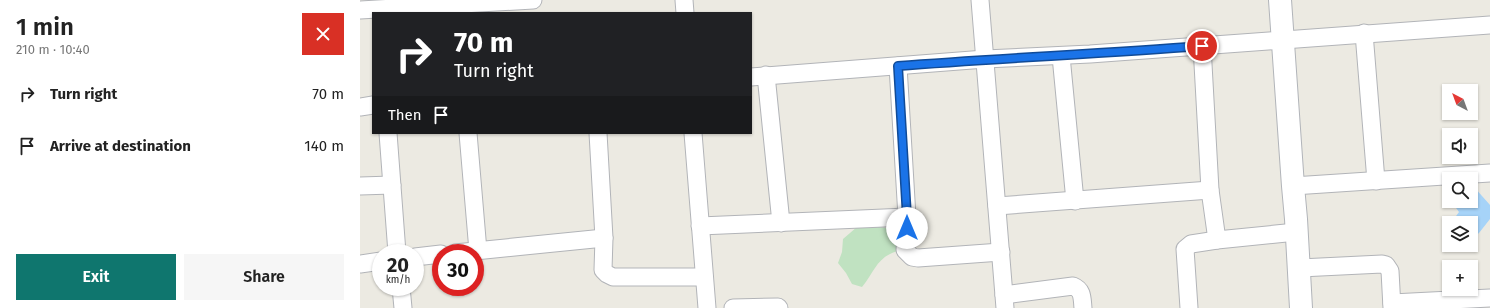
<!DOCTYPE html>
<html lang="en">
<head>
<meta charset="utf-8">
<style>
	:root { --surface:#fff; --page:#f6f6f6; --text:#222; --muted:#767676; --accent:#0f766e }
	body { margin:0; font-family:"Fira Sans",sans-serif; background:var(--page); color:var(--text); height:100vh; display:flex; flex-direction:column; font-size:15px; white-space:nowrap }
	* { box-sizing:border-box; margin:0 }
	p { font-size:13px; color:var(--muted) }
	.icon { flex:none; width:22px; height:22px; fill:none; stroke:currentColor; stroke-width:2; stroke-linecap:round; stroke-linejoin:round }
	.map { position:relative; flex:1; overflow:hidden }
	.side { display:flex; flex-direction:column; background:var(--surface); width:360px }
	.side>* { flex:none }
	.top-card { position:absolute; left:12px; top:12px; width:380px; height:122px; border-radius:0px; box-shadow:0 1px 3px #0004; background:#202124; color:#fff; overflow:hidden }
	.needle { width:26px; rotate:319deg }
	.tools { position:absolute; left:1082px; top:84px; display:grid; gap:8px }
	.tools a { display:grid; place-items:center; width:36px; height:36px; border-radius:0px; background:var(--surface); box-shadow:0 1px 3px #0004; font-size:20px }
	.speed { position:absolute; left:12px; top:244px; display:flex; gap:8px; font-size:20px; font-weight:700; text-align:center }
	.speed>* { display:grid; place-content:center; width:52px; height:52px; border-radius:50%; background:var(--surface); box-shadow:0 1px 3px #0004; line-height:1 }
	.speed small { font-size:10px; font-weight:400 }
	.speed .limit { border:6px solid #d22; background:#fff; color:#111 }
	.pin { position:absolute; display:grid; place-items:center; width:34px; height:34px; color:#fff; margin:-17px; border:2px solid #fff; border-radius:50%; box-shadow:0 1px 4px #0007 }
	.me { position:absolute; width:44px; margin:-22px; rotate:0deg; stroke-linejoin:round; filter:drop-shadow(0 0 3px #0008) }
	.turn { display:flex; align-items:center; gap:14px; height:84px; padding:0 16px; font-size:18px }
	.turn .icon { width:52px; height:52px; stroke-width:2.5 }
	.turn b { display:block; font-size:28px; line-height:34px }
	.then { display:flex; align-items:center; height:38px; padding:0 16px; background:#0003; gap:8px; font-size:15px }
	.round { display:grid; place-items:center; flex:none; width:42px; height:42px; border-radius:0px; background:var(--page) }
	.headline { display:flex; align-items:center; justify-content:space-between; height:68px; padding:0 16px }
	h1 { font-size:24px; font-weight:600; line-height:30px }
	.primary-button { display:flex; gap:8px; margin-top:auto; padding:8px 16px }
	.primary-button a { flex:1; height:46px; border-radius:0px; background:var(--accent); color:#fff; font-size:16px; font-weight:600; line-height:46px; text-align:center }
	.primary-button a+a { background:var(--page); color:var(--text) }
	ul { padding:0; list-style:none }
	li { display:flex; align-items:center; gap:12px; height:52px; padding:0 16px }
	li div { flex:1 }
	li b { display:block; font-size:15px }
	li em { font-style:normal }
	main { display:flex; flex:1; min-height:0 }
	.map>svg:first-child { display:block }
	.green { fill:#c0e2c1 }
	.water { fill:#a6d3f8 }
	.lines { fill:none; stroke-linecap:round; stroke-linejoin:round }
	.street-casing { stroke:#b2b4b8; stroke-width:19 }
	.secondary-casing { stroke:#b1b4b9; stroke-width:24 }
	.street { stroke:#fff; stroke-width:17 }
	.secondary { stroke:#fff; stroke-width:22 }
	.route-casing { stroke:#114b97; stroke-width:10 }
	.route { stroke:#1a73e8; stroke-width:7 }
</style>
</head>
<body>
<main>
<section class="side">
<div class="headline"><div><h1>1 min</h1><p>210 m · 10:40</p></div><a class="round" style="background:#d93025;color:#fff"><svg class="icon" aria-label="close" viewBox="0 0 24 24"><path d="M6 6l12 12M18 6L6 18"/></svg></a></div>
<ul>
<li><svg class="icon" aria-label="right" viewBox="0 0 24 24"><path d="M7 20v-9h11M14 6l5 5-5 5"/></svg><div><b>Turn right</b></div><em>70 m</em></li>
<li><svg class="icon" aria-label="arrive" viewBox="0 0 24 24"><path d="M6 21V4h12l-3 4 3 4H6"/></svg><div><b>Arrive at destination</b></div><em>140 m</em></li>
</ul>
<div class="primary-button"><a>Exit</a><a>Share</a></div>
</section>
<div class="map">
<svg width="1130" height="308" viewBox="0 0 1130 308">
	<rect width="100%" height="100%" fill="#eceae2"/>
	<path class="green" d="M 514,226 L 531,229 L 541,239 L 542,250 C 517,255 516,270 502,287 L 492,284 L 486,273 L 478,263 L 482,252 L 483,239 L 497,227 Z"/>
	<path class="water" d="M 1114,187 L 1130,205 L 1130,219 L 1119,233 L 1111,239 L 1111,223 L 1091,223 L 1099,212 L 1091,201 L 1111,201 L 1111,188 Z"/>
	<g class="lines">
		<g class="street-casing">
			<g id="street">
				<path d="M 324,0 L 325,13"/>
				<path d="M 620,0 L 645,308"/>
				<path d="M 0,10 L 173,0"/>
				<path d="M 1004,33 L 1016,181"/>
				<path d="M 842,46 L 850,190 L 857,240 L 936,232"/>
				<path d="M 701,56 L 715,201"/>
				<path d="M 538,66 L 547,217 L 545,250 L 552,257 L 558,258 L 641,252"/>
				<path d="M 406,75 L 421,223"/>
				<path d="M 391,77 L 625,59 L 730,54 L 1130,25"/>
				<path d="M 0,107 L 13,105"/>
				<path d="M 28,133 L 37,253"/>
				<path d="M 108,133 L 118,251"/>
				<path d="M 238,133 L 244,238 L 243,270 L 247,274 L 253,277 L 344,277"/>
				<path d="M 333,133 L 347,308"/>
				<path d="M 0,186 L 32,185"/>
				<path d="M 933,186 L 1130,173"/>
				<path d="M 637,206 L 850,190"/>
				<path d="M 340,226 L 547,217"/>
				<path d="M 95,253 L 244,238"/>
				<path d="M 55,257 L 81,254"/>
				<path d="M 0,264 L 21,261"/>
				<path d="M 940,268 L 1022,264 L 1026,265 L 1030,271 L 1032,308"/>
				<path d="M 41,287 L 43,308"/>
				<path d="M 644,295 L 713,286 C 723,290 722,298 723,308"/>
				<path d="M 1032,303 L 1130,298"/>
				<path d="M 373,308 L 418,307 L 419,308"/>
				<path d="M 829,308 L 825,249 L 831,244 L 857,240"/>
			</g>
		</g>
		<g class="secondary-casing">
			<path id="secondary" d="M 920,0 L 933,186 L 936,219 L 941,308"/>
		</g>
		<use href="#street" class="street"/>
		<use href="#secondary" class="secondary"/>
	</g>
	<g class="lines">
		<g class="route-casing">
			<path id="route" d="M 547,228 L 547,217 L 538,66 C 639,58 740,54 842,46"/>
		</g>
		<use href="#route" class="route"/>
	</g>
</svg>
<div class="tools">
<a><svg class="needle" viewBox="-14 -14 28 28"><path d="M0-13l5 13h-10z" fill="#e53935"/><path d="M0 13l5-13h-10z" fill="#767676"/></svg></a>
<a><svg class="icon" aria-label="sound" viewBox="0 0 24 24"><path d="M4 9h4l5-4v14l-5-4H4zM17 9q2 3 0 6"/></svg></a>
<a><svg class="icon" aria-label="search" viewBox="0 0 24 24"><circle cx="10" cy="10" r="6"/><path d="M15 15l6 6"/></svg></a>
<a><svg class="icon" aria-label="layers" viewBox="0 0 24 24"><path d="M12 4l9 5-9 5-9-5zM3 14l9 5 9-5"/></svg></a>
<a>+</a>
</div>
<div class="speed"><div>20<small>km/h</small></div><div class="limit">30</div></div>
<div class="pin" style="left:842px;top:46px;background:#d93025"><svg class="icon" aria-label="arrive" viewBox="0 0 24 24"><path d="M6 21V4h12l-3 4 3 4H6"/></svg></div>
<svg class="me" style="left:547px;top:228px" viewBox="-20 -20 40 40"><circle r="19" fill="#fff"/><path d="M0-13L10 11 0 6-10 11z" fill="#1a73e8"/></svg>
<div class="top-card">
<div class="turn"><svg class="icon" aria-label="right" viewBox="0 0 24 24"><path d="M7 20v-9h11M14 6l5 5-5 5"/></svg><div><b>70 m</b>Turn right</div></div>
<div class="then">Then<svg class="icon" aria-label="arrive" viewBox="0 0 24 24"><path d="M6 21V4h12l-3 4 3 4H6"/></svg></div>
</div>
</div>
</main>
</body>
</html>
